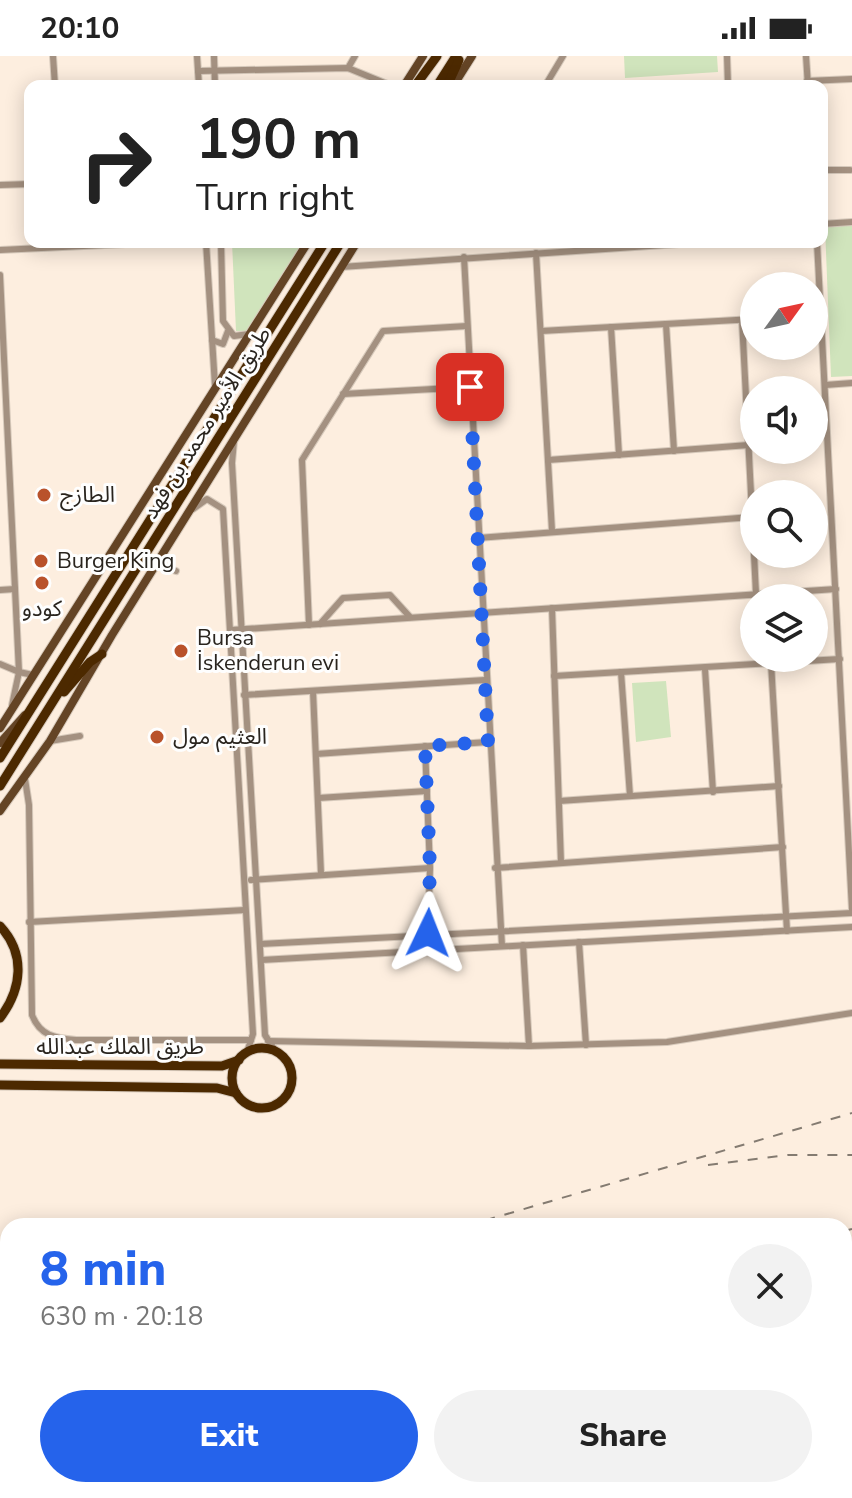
<!DOCTYPE html>
<html lang="en">
<head>
<meta charset="utf-8">
<style>
	:root { --surface:#fff; --page:#f2f2f2; --text:#222; --muted:#767676; --accent:#2563eb }
	body { margin:0; font-family:"Nunito Sans","Noto Sans Arabic",sans-serif; background:var(--page); color:var(--text); height:100vh; display:flex; flex-direction:column; font-size:30px; white-space:nowrap }
	* { box-sizing:border-box; margin:0 }
	p { font-size:26px; color:var(--muted) }
	.icon { flex:none; width:44px; height:44px; fill:none; stroke:currentColor; stroke-width:2; stroke-linecap:round; stroke-linejoin:round }
	.map { position:relative; flex:1; overflow:hidden }
	.side { position:absolute; left:0px; top:1162px; width:852px; height:280px; display:flex; flex-direction:column; background:var(--surface); border-radius:24px 24px 0 0; box-shadow:0 4px 20px #0003 }
	.side>* { flex:none }
	.banner { position:absolute; left:24px; top:24px; width:804px; height:168px; border-radius:16px; box-shadow:0 4px 20px #0003; background:#fff; color:var(--text); overflow:hidden }
	.needle { width:52px; rotate:57deg }
	.controls { position:absolute; left:740px; top:216px; display:grid; gap:16px }
	.controls a { display:grid; place-items:center; width:88px; height:88px; border-radius:50%; background:var(--surface); box-shadow:0 4px 20px #0003; font-size:40px }
	.pin { position:absolute; display:grid; place-items:center; width:68px; height:68px; color:#fff; margin:-34px; border-radius:16px; box-shadow:0 4px 12px #0006 }
	.me { position:absolute; width:88px; margin:-44px; rotate:2deg; stroke-linejoin:round; filter:drop-shadow(0 0 6px #0008) }
	.turn { display:flex; align-items:center; gap:28px; height:168px; padding:0 40px; font-size:36px }
	.turn .icon { width:104px; height:104px; stroke-width:2.5 }
	.turn b { display:block; font-size:56px; line-height:68px }
	.round { display:grid; place-items:center; flex:none; width:84px; height:84px; border-radius:42px; background:var(--page) }
	.summary { display:flex; align-items:center; justify-content:space-between; height:136px; padding:0 40px }
	h1 { font-size:48px; font-weight:800; line-height:60px; color:var(--accent) }
	.primary-button { display:flex; gap:16px; margin-top:auto; padding:16px 40px }
	.primary-button a { flex:1; height:92px; border-radius:48px; background:var(--accent); color:#fff; font-size:32px; font-weight:800; line-height:92px; text-align:center }
	.primary-button a+a { background:var(--page); color:var(--text) }
	.status { display:flex; justify-content:space-between; align-items:center; height:56px; padding:0 40px; background:var(--surface); direction:ltr }
	.status svg { height:22px; fill:currentColor }
	.map>svg:first-child { display:block }
	.green { fill:#d0e4bc }
	.lines { fill:none; stroke-linecap:round; stroke-linejoin:round }
	.minor-casing { stroke:#d7cabc; stroke-width:8 }
	.major-casing { stroke:#d7cabc; stroke-width:10 }
	.highway-casing { stroke:#d7cabc; stroke-width:11 }
	.minor { stroke:#a49181; stroke-width:6 }
	.major { stroke:#644425; stroke-width:8 }
	.highway { stroke:#4c2900; stroke-width:9 }
	.rail { stroke:#847b71; stroke-width:2; stroke-dasharray:10 10; stroke-linecap:butt }
	.route { stroke:#2563eb; stroke-width:14; stroke-dasharray:0 25.2 }
	.poi-dot { fill:#b9522b; stroke:#fefefe; stroke-width:3 }
	.labels { text-anchor:middle; dominant-baseline:central; stroke-width:6; stroke-linejoin:round; paint-order:stroke }
	.street-label { font-size:22px; fill:#29241e; stroke:#fefefe }
	.poi-label { font-size:22px; fill:#29241e; stroke:#fefefe; text-anchor:start }
</style>
</head>
<body>
<div class="status"><b>20:10</b><svg viewBox="0 0 49 12"><path d="M0 12V9h3v3zM5 12V6h3v6zM10 12V3h3v9zM15 12V0h3v12zM26 1h20v11H26zM47 4h2v5h-2z"/></svg></div>
<div class="map">
<svg width="852" height="1442" viewBox="0 0 852 1442">
	<rect width="100%" height="100%" fill="#fdeedf"/>
	<g class="green">
		<path d="M 624,0 L 717,0 L 718,16 L 625,22 Z"/>
		<path d="M 852,169 L 852,320 L 831,321 L 825,171 Z"/>
		<path d="M 232,186 L 305,186 L 249,275 L 236,275 Z"/>
		<path d="M 666,625 L 671,681 L 636,686 L 632,627 Z"/>
		<path d="M 852,1411 L 852,1442 L 804,1442 L 806,1434 L 844,1434 L 844,1413 Z"/>
		<path d="M 360,1434 L 650,1434 L 662,1442 L 360,1442 Z"/>
	</g>
	<g class="lines">
		<g class="minor-casing">
			<g id="minor">
				<path d="M 53,0 L 55,30"/>
				<path d="M 197,0 L 199,30"/>
				<path d="M 214,0 L 215,30"/>
				<path d="M 727,0 L 728,30"/>
				<path d="M 806,0 L 808,30"/>
				<path d="M 348,12 L 355,0"/>
				<path d="M 198,15 L 348,12 L 392,30"/>
				<path d="M 807,25 L 852,23"/>
				<path d="M 545,30 L 563,0"/>
				<path d="M 822,114 L 850,114"/>
				<path d="M 0,129 L 30,128"/>
				<path d="M 822,168 L 852,166"/>
				<path d="M 206,186 L 215,330"/>
				<path d="M 221,186 L 223,265 L 234,280 L 249,278"/>
				<path d="M 817,186 L 852,854"/>
				<path d="M 0,194 L 167,186"/>
				<path d="M 536,197 L 552,475"/>
				<path d="M 464,201 L 502,890"/>
				<path d="M 341,211 L 708,186"/>
				<path d="M 0,219 L 19,616 L 0,608"/>
				<path d="M 742,264 L 754,496"/>
				<path d="M 666,268 L 674,395"/>
				<path d="M 611,271 L 619,399"/>
				<path d="M 541,275 L 754,263"/>
				<path d="M 212,284 L 223,288 L 228,275"/>
				<path d="M 825,329 L 852,327"/>
				<path d="M 343,338 L 470,331"/>
				<path d="M 234,385 L 232,407 L 265,979 L 276,996"/>
				<path d="M 548,404 L 749,389"/>
				<path d="M 193,453 L 207,443 L 223,453 L 253,978 L 247,996"/>
				<path d="M 478,482 L 752,461"/>
				<path d="M 754,498 L 756,538"/>
				<path d="M 157,508 L 176,515"/>
				<path d="M 0,534 L 15,533"/>
				<path d="M 552,552 L 561,807"/>
				<path d="M 320,568 L 343,542 L 390,539 L 410,561"/>
				<path d="M 309,569 L 302,404 L 383,275 L 467,270"/>
				<path d="M 231,574 L 836,533"/>
				<path d="M 771,607 L 787,875"/>
				<path d="M 705,613 L 713,736"/>
				<path d="M 621,616 L 630,740"/>
				<path d="M 554,620 L 840,603"/>
				<path d="M 313,635 L 321,818"/>
				<path d="M 244,639 L 485,624"/>
				<path d="M 12,649 L 19,616 L 33,619"/>
				<path d="M 50,685 L 80,680"/>
				<path d="M 425,690 L 430,812 L 428,877"/>
				<path d="M 316,698 L 488,686"/>
				<path d="M 25,723 L 29,749 L 32,959 C 40,980 55,982 76,984 L 251,984"/>
				<path d="M 318,742 L 427,735"/>
				<path d="M 559,745 L 779,730"/>
				<path d="M 495,812 L 783,791"/>
				<path d="M 251,824 L 430,812"/>
				<path d="M 29,866 L 245,854"/>
				<path d="M 579,886 L 586,989"/>
				<path d="M 260,888 L 852,857"/>
				<path d="M 523,889 L 529,990"/>
				<path d="M 261,904 L 852,871"/>
				<path d="M 268,985 L 529,990 L 667,986 L 852,957"/>
				<path d="M 0,1379 L 8,1380"/>
				<path d="M 844,1384 L 852,1382"/>
				<path d="M 0,1401 L 8,1401"/>
				<path d="M 844,1405 L 852,1404"/>
				<path d="M 779,1434 L 779,1442"/>
				<path d="M 794,1434 L 795,1442"/>
			</g>
		</g>
		<g class="major-casing">
			<g id="major">
				<path d="M 404,30 L 423,0"/>
				<path d="M 453,30 L 472,0"/>
				<path d="M 0,672 L 308,186"/>
				<path d="M 0,687 L 25,659"/>
				<path d="M 0,755 L 50,685 L 112,579 L 357,186"/>
			</g>
		</g>
		<g class="highway-casing">
			<g id="highway">
				<path d="M 415,30 L 437,0"/>
				<path d="M 437,30 L 456,0"/>
				<path d="M 447,30 L 459,4"/>
				<path d="M 64,636 L 90,606 L 102,598"/>
				<path d="M 0,702 L 325,186"/>
				<path d="M 0,730 L 341,186"/>
				<path d="M 0,870 C 26,898 22,933 0,962"/>
				<circle cx="262" cy="1022" r="30"/>
				<path d="M 0,1008 L 222,1010 L 239,1004"/>
				<path d="M 0,1029 L 217,1032 L 236,1037"/>
			</g>
		</g>
		<use href="#minor" class="minor"/>
		<use href="#major" class="major"/>
		<use href="#highway" class="highway"/>
		<g class="rail">
			<path d="M 708,1109 L 788,1099 L 852,1099"/>
			<path d="M 466,1170 L 852,1057"/>
			<path d="M 844,1175 L 852,1173"/>
			<path d="M 0,1197 L 8,1197"/>
		</g>
	</g>
	<g class="lines">
		<path class="route" d="M 428,877 L 430,812 L 425,690 L 488,686 L 470,331"/>
	</g>
	<g class="poi-dot">
		<circle cx="44" cy="439" r="8"/>
		<circle cx="41" cy="505" r="8"/>
		<circle cx="42" cy="527" r="8"/>
		<circle cx="181" cy="595" r="8"/>
		<circle cx="157" cy="681" r="8"/>
	</g>
	<g class="labels">
		<g class="street-label">
			<text transform="translate(207 367) rotate(-58)">طريق الأمير محمد بن فهد</text>
			<text x="120" y="991">طريق الملك عبدالله</text>
		</g>
		<g class="poi-label">
			<text x="60" y="439">الطازج</text>
			<text x="57" y="505">Burger King</text>
			<text x="42" y="553" text-anchor="middle">كودو</text>
			<text x="197" y="582">Bursa<tspan x="197" dy="25">İskenderun evi</tspan></text>
			<text x="173" y="681">العثيم مول</text>
		</g>
	</g>
</svg>
<div class="controls">
<a><svg class="needle" viewBox="-14 -14 28 28"><path d="M0-13l5 13h-10z" fill="#e53935"/><path d="M0 13l5-13h-10z" fill="#767676"/></svg></a>
<a><svg class="icon" aria-label="sound" viewBox="0 0 24 24"><path d="M4 9h4l5-4v14l-5-4H4zM17 9q2 3 0 6"/></svg></a>
<a><svg class="icon" aria-label="search" viewBox="0 0 24 24"><circle cx="10" cy="10" r="6"/><path d="M15 15l6 6"/></svg></a>
<a><svg class="icon" aria-label="layers" viewBox="0 0 24 24"><path d="M12 4l9 5-9 5-9-5zM3 14l9 5 9-5"/></svg></a>
</div>
<div class="pin" style="left:470px;top:331px;background:#d93025"><svg class="icon" aria-label="arrive" viewBox="0 0 24 24"><path d="M6 21V4h12l-3 4 3 4H6"/></svg></div>
<svg class="me" style="left:428px;top:877px" viewBox="-20 -20 40 40"><path d="M0-17L14 15 0 8-14 15z" fill="#2563eb" stroke="#fff" stroke-width="4"/></svg>
<div class="banner">
<div class="turn"><svg class="icon" aria-label="right" viewBox="0 0 24 24"><path d="M7 20v-9h11M14 6l5 5-5 5"/></svg><div><b>190 m</b>Turn right</div></div>
</div>
<section class="side">
<div class="summary"><div><h1>8 min</h1><p>630 m · 20:18</p></div><a class="round"><svg class="icon" aria-label="close" viewBox="0 0 24 24"><path d="M6 6l12 12M18 6L6 18"/></svg></a></div>
<div class="primary-button"><a>Exit</a><a>Share</a></div>
</section>
</div>
</body>
</html>
